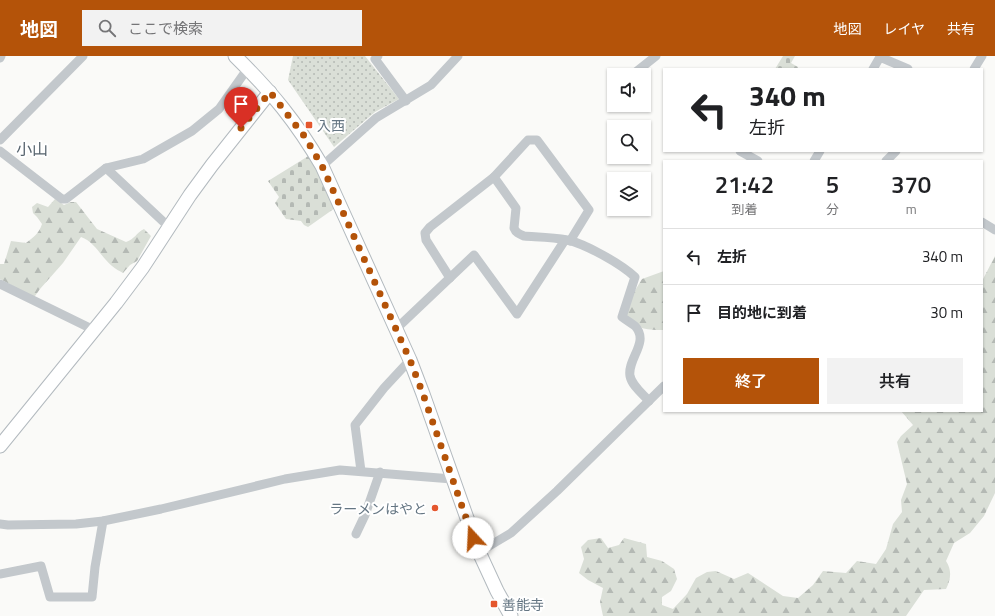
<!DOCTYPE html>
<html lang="ja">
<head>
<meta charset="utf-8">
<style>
	:root { --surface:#fff; --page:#f2f2f2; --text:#202124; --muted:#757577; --line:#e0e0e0; --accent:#b45309 }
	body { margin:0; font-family:"Titillium Web","Noto Sans JP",sans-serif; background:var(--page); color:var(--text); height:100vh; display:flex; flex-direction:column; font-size:15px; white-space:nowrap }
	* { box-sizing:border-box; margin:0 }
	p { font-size:13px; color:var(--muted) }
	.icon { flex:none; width:22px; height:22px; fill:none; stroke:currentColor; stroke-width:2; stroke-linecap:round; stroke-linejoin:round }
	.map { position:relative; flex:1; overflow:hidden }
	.side { position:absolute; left:663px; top:104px; width:320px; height:252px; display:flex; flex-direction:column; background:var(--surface); border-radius:0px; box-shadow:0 1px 3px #0004 }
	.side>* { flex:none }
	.guide { position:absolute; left:663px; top:12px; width:320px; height:84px; border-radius:0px; box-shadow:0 1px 3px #0004; background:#fff; color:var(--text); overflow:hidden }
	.tools { position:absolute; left:607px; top:12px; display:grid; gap:8px }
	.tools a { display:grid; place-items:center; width:44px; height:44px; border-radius:0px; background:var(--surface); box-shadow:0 1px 3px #0004; font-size:20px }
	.pin { position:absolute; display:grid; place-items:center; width:34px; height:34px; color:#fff; margin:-41px -17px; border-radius:50% 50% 50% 0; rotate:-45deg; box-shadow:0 0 4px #0007 }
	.pin .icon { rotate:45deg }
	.me { position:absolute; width:44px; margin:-22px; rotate:340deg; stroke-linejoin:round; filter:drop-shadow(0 0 3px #0008) }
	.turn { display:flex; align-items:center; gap:14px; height:84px; padding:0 20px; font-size:18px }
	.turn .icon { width:52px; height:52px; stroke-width:2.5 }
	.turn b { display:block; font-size:28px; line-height:34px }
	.eta { display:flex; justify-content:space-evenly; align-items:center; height:68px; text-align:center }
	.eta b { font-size:24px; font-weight:600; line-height:28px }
	.primary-button { display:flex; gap:8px; margin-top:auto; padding:8px 20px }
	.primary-button a { flex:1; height:46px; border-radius:0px; background:var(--accent); color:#fff; font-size:16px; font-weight:600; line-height:46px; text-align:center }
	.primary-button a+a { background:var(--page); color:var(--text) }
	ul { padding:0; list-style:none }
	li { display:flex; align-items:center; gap:12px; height:56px; padding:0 20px; border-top:1px solid var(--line) }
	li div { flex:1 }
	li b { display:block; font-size:15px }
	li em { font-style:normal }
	header { display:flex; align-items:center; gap:24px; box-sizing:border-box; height:56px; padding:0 20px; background:var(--accent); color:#fff }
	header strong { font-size:19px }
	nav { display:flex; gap:22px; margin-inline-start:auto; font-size:14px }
	.search { width:280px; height:36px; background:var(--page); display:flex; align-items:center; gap:10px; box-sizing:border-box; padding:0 14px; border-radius:0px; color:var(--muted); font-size:15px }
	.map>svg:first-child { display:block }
	.forest { fill:url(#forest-firs) }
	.cemetery { fill:url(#cemetery-stones) }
	.park { fill:url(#park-dots) }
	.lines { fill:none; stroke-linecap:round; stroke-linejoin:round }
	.secondary-casing { stroke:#b3babf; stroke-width:15 }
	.street { stroke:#c3c8cc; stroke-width:9 }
	.secondary { stroke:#fff; stroke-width:13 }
	.route { stroke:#b45309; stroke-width:7; stroke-dasharray:0 12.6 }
	.poi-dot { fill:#e4572e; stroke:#fff; stroke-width:1.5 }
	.labels { text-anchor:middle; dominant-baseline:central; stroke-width:4; stroke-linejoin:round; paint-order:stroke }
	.poi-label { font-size:14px; fill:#657683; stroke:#fff; text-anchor:start }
	.quarter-label { font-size:16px; fill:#57646e; stroke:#fff }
</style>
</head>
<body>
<header>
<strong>地図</strong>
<div class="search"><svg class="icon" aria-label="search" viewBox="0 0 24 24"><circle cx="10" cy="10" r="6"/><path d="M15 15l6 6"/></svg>ここで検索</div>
<nav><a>地図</a><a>レイヤ</a><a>共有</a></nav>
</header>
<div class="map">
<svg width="995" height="560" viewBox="0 0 995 560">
	<defs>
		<pattern id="forest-firs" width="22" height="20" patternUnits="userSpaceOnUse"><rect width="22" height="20" fill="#dadfd7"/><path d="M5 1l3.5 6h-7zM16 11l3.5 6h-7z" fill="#b4b9b4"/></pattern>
		<pattern id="cemetery-stones" width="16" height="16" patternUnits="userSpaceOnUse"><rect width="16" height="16" fill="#dadfd7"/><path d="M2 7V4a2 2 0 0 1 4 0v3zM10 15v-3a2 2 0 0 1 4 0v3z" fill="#b4b9b4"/></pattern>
		<pattern id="park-dots" width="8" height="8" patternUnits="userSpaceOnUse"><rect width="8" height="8" fill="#dadfd7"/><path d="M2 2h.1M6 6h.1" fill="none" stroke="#b4b9b4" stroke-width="1.8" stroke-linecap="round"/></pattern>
	</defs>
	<rect width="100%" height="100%" fill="#fafaf8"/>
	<g class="forest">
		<path d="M 55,143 L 64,149 L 71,146 L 76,146 L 97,173 L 126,186 C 135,183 136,177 144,173 L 151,180 L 137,205 L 130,209 L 123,217 C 120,215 115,213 112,210 C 101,201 95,186 81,181 L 63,207 L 40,233 L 35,240 L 31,240 L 0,223 L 0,208 L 4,208 L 11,185 L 26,187 C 34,181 39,177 42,168 L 37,161 L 33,157 L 32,151 L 37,147 L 48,151 Z"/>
		<path d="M 995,200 L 995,437 L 984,460 L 970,477 L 954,487 L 946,505 C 952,514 951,523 946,533 L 924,534 L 906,560 L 603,560 L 600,546 L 603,532 L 588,524 L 579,517 L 584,503 L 581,491 L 588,484 L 601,482 L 608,492 L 619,489 L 624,482 L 646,488 L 647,501 L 662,505 L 674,513 L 677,523 L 671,535 L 662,541 L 662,549 L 673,553 L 687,538 L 696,522 L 707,516 L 716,515 L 734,523 L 748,517 L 783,540 L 798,542 L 813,529 L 823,515 L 846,517 L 857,505 L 876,508 L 886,493 L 893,468 L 902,456 L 901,444 L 907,428 L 897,386 L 901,380 L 913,369 L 901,355 L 982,355 L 982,225 Z"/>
		<path d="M 664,215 L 664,274 C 648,274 636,274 626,259 L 631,241 L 642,223 Z"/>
	</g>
	<g class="cemetery">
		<path d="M 783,0 L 795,0 L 791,7 L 798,11 L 797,13 L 775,13 Z"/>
		<path d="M 310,99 L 335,152 L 308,171 L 304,169 L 301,165 L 286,163 L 275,147 L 279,141 L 268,125 Z"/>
	</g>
	<path class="park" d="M 293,0 L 365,0 L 399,43 L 375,56 L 334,91 L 288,24 Z"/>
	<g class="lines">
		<g class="secondary-casing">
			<g id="secondary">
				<path d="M 235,0 C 271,35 297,67 322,110 L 410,304 L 423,338 L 479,496 L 497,535 L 511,560"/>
				<path d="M 0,390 L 116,247 L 143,211 L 190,139 L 212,109 L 270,36"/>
			</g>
		</g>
		<g class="street">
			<path d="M 378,0 L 375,3 L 406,45"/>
			<path d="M 0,2 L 1,0"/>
			<path d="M 873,13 L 880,1 L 908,13"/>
			<path d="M 974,13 L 982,0"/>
			<path d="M 632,19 L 656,0"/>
			<path d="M 0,84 L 83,0"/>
			<path d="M 0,95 L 62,143 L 66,143 L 106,112 L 143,103 L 192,75 L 219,53 L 248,12"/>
			<path d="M 740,95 L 758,105"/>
			<path d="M 814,105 L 820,95"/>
			<path d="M 886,105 L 896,95"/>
			<path d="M 322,110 L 376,62 L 431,29 L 458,0"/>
			<path d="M 106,112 L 169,171"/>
			<path d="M 494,121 L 516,152 L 514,172 C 516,177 519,178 524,180 C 538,181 553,181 567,184 C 586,188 621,208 635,221 L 622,261 C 626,264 631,267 635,270 C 650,286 627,303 630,320 C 632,330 643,338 649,345"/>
			<path d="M 982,166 L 995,174"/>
			<path d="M 450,222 L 426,184 L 425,177 L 430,171 L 494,121 L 528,84 L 537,84 L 589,154 L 570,185"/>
			<path d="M 0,228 L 94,274"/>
			<path d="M 396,273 L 474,199 L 517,258 L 565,184"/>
			<path d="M 361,415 L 355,369 L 384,332 L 410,304"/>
			<path d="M 0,468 L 8,469 L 76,468 L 103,465 L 161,453 L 285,423 L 340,414 L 452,423"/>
			<path d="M 356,478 L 365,459 L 380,416"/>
			<path d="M 479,496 L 511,477 L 557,435 L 664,330"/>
			<path d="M 0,518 L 41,510 L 50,541 L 92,541 L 95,511 L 103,465"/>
		</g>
		<use href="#secondary" class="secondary"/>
	</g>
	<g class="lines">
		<path class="route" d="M 241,72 L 270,36 L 305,81 L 322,110 L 410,304 L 423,338 L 473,482"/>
	</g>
	<g class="poi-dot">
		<rect x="305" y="65" width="8" height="8" rx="2"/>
		<circle cx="435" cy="452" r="4"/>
		<rect x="490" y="544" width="8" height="8" rx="2"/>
	</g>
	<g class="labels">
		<g class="poi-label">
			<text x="317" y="69">入西</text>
			<text x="427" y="452" text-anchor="end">ラーメンはやと</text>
			<text x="502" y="548">善能寺</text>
		</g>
		<g class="quarter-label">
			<text x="32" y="93">小山</text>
		</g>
	</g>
</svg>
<div class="tools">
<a><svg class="icon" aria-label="sound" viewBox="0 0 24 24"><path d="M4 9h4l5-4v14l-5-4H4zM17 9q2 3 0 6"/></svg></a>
<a><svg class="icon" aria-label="search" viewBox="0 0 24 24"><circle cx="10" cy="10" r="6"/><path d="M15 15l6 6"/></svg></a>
<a><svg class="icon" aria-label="layers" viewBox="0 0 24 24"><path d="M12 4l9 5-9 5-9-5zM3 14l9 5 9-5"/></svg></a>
</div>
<div class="pin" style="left:241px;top:72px;background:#d93025"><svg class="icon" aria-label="arrive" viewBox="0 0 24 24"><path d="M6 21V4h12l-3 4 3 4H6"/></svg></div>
<svg class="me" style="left:473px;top:482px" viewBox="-20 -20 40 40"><circle r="19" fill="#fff"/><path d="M0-13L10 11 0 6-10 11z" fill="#b45309"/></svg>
<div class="guide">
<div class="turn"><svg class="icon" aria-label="left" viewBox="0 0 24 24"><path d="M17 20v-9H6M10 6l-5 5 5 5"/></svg><div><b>340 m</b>左折</div></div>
</div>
<section class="side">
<div class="eta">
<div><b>21:42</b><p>到着</p></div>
<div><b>5</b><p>分</p></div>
<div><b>370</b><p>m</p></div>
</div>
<ul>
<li><svg class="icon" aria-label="left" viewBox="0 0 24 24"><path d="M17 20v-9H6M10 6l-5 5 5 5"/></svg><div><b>左折</b></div><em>340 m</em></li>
<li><svg class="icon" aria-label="arrive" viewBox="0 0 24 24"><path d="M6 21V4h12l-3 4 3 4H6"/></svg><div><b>目的地に到着</b></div><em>30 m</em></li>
</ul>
<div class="primary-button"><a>終了</a><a>共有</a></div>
</section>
</div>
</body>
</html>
